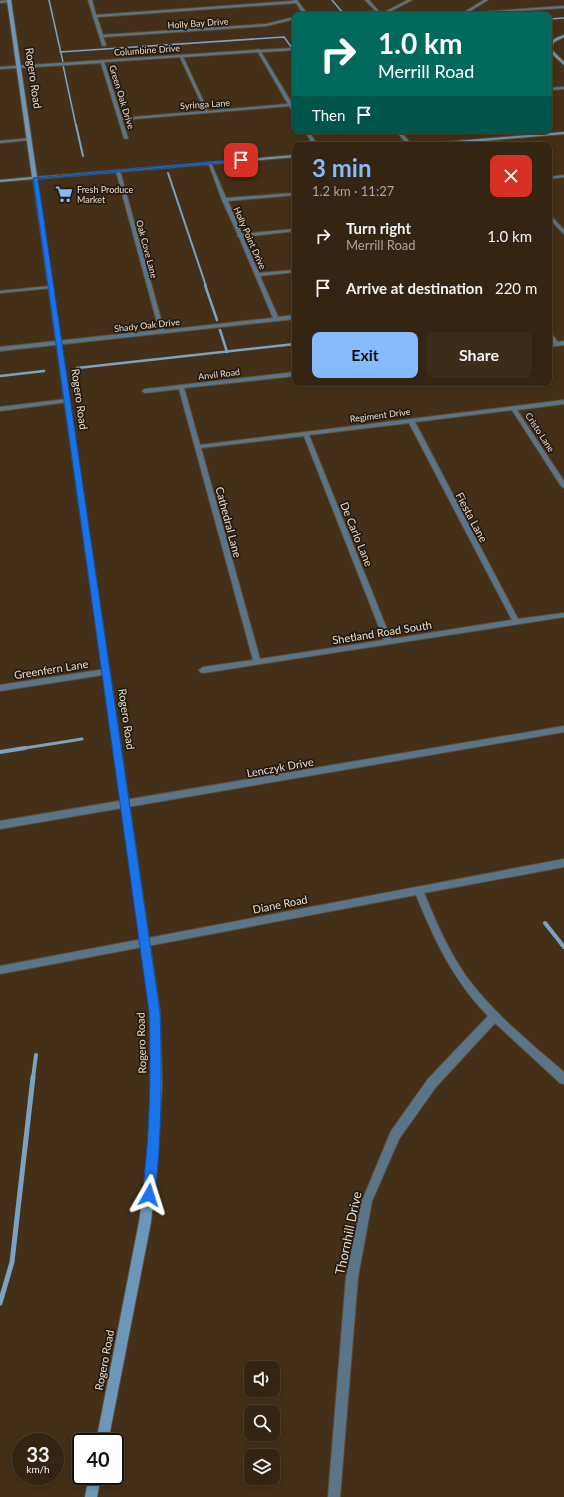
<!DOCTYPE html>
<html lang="en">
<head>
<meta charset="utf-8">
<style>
	:root { --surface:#332413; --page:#3b2c1c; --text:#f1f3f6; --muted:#a9a4a0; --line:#4e4133; --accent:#86bbfb }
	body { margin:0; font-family:Lato,sans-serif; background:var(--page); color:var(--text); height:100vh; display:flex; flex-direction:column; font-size:15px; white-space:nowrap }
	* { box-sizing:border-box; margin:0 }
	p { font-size:13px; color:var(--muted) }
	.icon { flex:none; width:22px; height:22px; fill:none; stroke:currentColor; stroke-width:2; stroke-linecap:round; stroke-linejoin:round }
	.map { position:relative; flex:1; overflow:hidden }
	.panel { position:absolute; left:292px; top:142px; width:260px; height:244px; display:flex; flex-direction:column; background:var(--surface); border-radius:8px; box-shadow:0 2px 6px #0003,0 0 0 1px var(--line) }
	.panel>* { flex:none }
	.banner { position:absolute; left:292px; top:12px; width:260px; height:122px; border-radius:8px; box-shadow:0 2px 6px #0003,0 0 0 1px var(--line); background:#00695c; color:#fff; overflow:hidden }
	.tools { position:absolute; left:244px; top:1361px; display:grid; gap:8px }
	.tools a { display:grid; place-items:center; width:36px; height:36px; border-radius:8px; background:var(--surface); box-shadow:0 2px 6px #0003,0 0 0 1px var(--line); font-size:20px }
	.speed { position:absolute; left:12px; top:1433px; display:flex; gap:8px; font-size:20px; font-weight:700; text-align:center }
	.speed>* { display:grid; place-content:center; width:52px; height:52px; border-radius:50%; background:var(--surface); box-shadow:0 2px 6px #0003,0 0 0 1px var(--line); line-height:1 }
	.speed small { font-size:10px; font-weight:400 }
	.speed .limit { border:2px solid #111; border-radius:6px; background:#fff; color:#111 }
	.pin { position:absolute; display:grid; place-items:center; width:34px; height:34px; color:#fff; margin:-17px; border-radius:8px; box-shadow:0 2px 6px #0006 }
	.me { position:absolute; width:44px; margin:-22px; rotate:6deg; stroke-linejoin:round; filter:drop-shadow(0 0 3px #0008) }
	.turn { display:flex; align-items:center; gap:14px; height:84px; padding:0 20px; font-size:18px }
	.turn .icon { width:52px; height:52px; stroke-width:2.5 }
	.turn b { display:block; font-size:28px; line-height:34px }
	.then { display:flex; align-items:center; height:38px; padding:0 20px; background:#0003; gap:8px; font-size:15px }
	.round { display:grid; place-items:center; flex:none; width:42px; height:42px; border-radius:8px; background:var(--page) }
	.overview { display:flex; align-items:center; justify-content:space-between; height:68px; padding:0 20px }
	h1 { font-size:24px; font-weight:700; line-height:30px; color:var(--accent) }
	.button { display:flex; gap:8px; margin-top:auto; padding:8px 20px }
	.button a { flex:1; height:46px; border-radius:8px; background:var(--accent); color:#111; font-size:16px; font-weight:700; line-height:46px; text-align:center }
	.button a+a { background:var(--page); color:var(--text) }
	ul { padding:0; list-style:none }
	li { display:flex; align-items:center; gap:12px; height:52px; padding:0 20px }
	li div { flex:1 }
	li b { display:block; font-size:15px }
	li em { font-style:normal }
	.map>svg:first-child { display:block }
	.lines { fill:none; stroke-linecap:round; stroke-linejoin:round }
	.stream-far5 { stroke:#7ba3c1; stroke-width:1.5 }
	.stream-far4 { stroke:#7ba3c1; stroke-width:2 }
	.stream-far3 { stroke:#7ba3c1; stroke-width:2.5 }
	.stream-far2 { stroke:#7ba3c1; stroke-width:3 }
	.stream-far1 { stroke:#7ba3c1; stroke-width:4 }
	.stream { stroke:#7ba3c1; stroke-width:5 }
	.street-casing { stroke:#5e4c36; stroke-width:2 }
	.secondary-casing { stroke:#5e4c36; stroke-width:2 }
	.street { fill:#5a7488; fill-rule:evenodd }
	.secondary { fill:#6d97b8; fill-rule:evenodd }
	.route { fill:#1a73e8; stroke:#114b97 }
	.labels { text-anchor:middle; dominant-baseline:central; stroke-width:3.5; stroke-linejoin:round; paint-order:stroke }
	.far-street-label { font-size:9px; fill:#e9dcce; stroke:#241a10 }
	.far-poi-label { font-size:9px; fill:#e9dcce; stroke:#241a10; text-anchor:start }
	.street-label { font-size:11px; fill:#e9dcce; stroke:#241a10 }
	.near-street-label { font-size:13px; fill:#e9dcce; stroke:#241a10 }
</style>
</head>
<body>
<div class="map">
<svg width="564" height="1497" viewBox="0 0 564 1497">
	<rect width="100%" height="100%" fill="#443019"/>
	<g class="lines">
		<g class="stream-far5">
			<path d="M 49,0 L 63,62"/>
			<path d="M 332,0 L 343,13"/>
			<path d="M 549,19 L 564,18"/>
			<path d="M 60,52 L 284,37 L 292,48"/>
			<path d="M 63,65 L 76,126"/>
		</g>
		<g class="stream-far4">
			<path d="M 76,125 L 83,156"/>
			<path d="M 168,173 L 206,286"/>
		</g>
		<g class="stream-far3">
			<path d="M 205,285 L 217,320"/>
			<path d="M 220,330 L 227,352"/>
			<path d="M 77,368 L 295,344"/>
			<path d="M 0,376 L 44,371"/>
		</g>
		<path class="stream-far2" d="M 19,749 L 82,739"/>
		<g class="stream-far1">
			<path d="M 0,752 L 25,748"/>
			<path d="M 545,923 L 564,947"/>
			<path d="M 33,1078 L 36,1055"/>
		</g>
		<path class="stream" d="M 0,1303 L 12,1262 L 33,1077"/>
		<g class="street-casing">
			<g id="street">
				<path d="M 10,0 L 10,2 L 0,3 L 0,1 Z"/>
				<path d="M 88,0 L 92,0 L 96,15 L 294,1 L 293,0 L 297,0 L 308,15 L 304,15 L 296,3 L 97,17 L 103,35 L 266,24 L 295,17 L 295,19 L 266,26 L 103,37 L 106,45 L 104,46 L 102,45 Z"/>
				<path d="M 365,0 L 369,0 L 381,14 L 408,0 L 412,0 L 383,15 L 379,15 L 377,13 L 334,15 L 376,11 Z"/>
				<path d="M 484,0 L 488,0 L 467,13 L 564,6 L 564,8 L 443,15 L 463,13 Z"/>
				<path d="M 549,39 L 554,40 L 555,41 L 549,41 Z"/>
				<path d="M 295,48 L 295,50 L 261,52 L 293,105 L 295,114 L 289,106 L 122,120 L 128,138 L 126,139 L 124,138 L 101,63 L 0,69 L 0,67 L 257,50 L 258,49 L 260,50 ZM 258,52 L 288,104 L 208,111 L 183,57 ZM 180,57 L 205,111 L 122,118 L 104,62 Z"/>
				<path d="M 564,87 L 564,89 L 549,90 L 549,88 Z"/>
				<path d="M 305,131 L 309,131 L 317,145 L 313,145 Z"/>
				<path d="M 396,131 L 400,131 L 412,145 L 408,145 Z"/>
				<path d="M 30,138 L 29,140 L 0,143 L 0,141 Z"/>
				<path d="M 483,139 L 485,139 L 490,145 L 486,145 Z"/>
				<path d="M 208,162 L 211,163 L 226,198 L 295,193 L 295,195 L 228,201 L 242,234 L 295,229 L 295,231 L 243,237 L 259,273 L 295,270 L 295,272 L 260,276 L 278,317 L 295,315 L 295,319 L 0,351 L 0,347 L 159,330 L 116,171 L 118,170 L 120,171 L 164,330 L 273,318 L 239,237 L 237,236 L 238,235 L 222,200 Z"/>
				<path d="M 564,175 L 564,177 L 549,179 L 549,177 Z"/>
				<path d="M 549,214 L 564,230 L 564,234 L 549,218 Z"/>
				<path d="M 50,286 L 52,286 L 52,288 L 0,293 L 0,291 Z"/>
				<path d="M 549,332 L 551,333 L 558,342 L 564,341 L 564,345 L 549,347 L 549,343 L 553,343 L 549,337 Z"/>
				<path d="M 295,372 L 295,376 L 184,388 L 200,445 L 564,400 L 564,404 L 517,410 L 564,481 L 564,488 L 561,486 L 512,410 L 415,422 L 518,619 L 564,613 L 564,617 L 203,673 L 200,672 L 199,670 L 203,667 L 253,660 L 179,389 L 145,393 L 142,391 L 145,389 ZM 409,423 L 512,620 L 391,639 L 309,435 ZM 304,436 L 384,640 L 260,659 L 201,448 Z"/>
				<path d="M 66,399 L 69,401 L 68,402 L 0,411 L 0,407 Z"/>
				<path d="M 106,669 L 109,670 L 110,672 L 109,674 L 0,691 L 0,685 Z"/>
				<path d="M 564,726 L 564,732 L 0,829 L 0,821 Z"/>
				<path d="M 564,859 L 564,867 L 424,893 C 436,922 448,950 466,976 C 493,1013 529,1042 564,1072 L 564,1084 L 560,1083 L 495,1023 L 436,1087 L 399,1139 L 372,1201 L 358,1277 L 340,1497 L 328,1497 L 346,1277 L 362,1201 L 391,1131 L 428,1079 L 488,1016 C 453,980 435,941 416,895 L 0,974 L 0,966 Z"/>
			</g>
		</g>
		<g class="secondary-casing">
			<g id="secondary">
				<path d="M 7,0 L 11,0 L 37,177 L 295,155 L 295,157 L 37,179 L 160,1012 L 162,1084 L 158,1155 L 151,1222 L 108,1442 L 96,1442 L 139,1222 L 148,1155 L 152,1084 L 150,1012 L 33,179 L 0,182 L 0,180 L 32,177 Z"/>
				<path d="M 564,35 L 564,37 L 554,42 L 551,49 L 564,62 L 564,65 L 549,51 C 549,40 555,38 564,35 Z"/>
				<path d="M 564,132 L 564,134 L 435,145 L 419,145 L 421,144 Z"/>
				<path d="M 89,1476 L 101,1476 L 97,1497 L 85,1497 Z"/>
			</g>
		</g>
		<use href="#street" class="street"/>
		<use href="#secondary" class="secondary"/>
	</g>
	<path class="route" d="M 241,159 L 242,161 L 38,179 L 160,1012 C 162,1074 162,1134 155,1195 L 153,1200 L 149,1202 L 144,1200 L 142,1195 C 150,1134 151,1074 149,1012 L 33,178 Z"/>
	<defs>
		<g id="supermarket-bare" transform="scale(1.38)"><path d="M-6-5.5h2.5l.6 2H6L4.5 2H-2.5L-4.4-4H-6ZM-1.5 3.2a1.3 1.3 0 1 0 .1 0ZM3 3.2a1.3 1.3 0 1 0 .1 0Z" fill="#86bbfb" stroke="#241a10" stroke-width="2.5" paint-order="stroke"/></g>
	</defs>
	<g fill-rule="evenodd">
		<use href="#supermarket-bare" x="64" y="194"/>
	</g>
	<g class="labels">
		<g class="far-street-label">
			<text transform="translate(198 23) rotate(-4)">Holly Bay Drive</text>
			<text transform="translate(147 50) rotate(-4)">Columbine Drive</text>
			<text transform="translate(122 97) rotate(73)">Green Oak Drive</text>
			<text transform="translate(205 104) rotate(-4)">Syringa Lane</text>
			<text transform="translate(250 238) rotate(66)">Holly Point Drive</text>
			<text transform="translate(147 249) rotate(75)">Oak Cove Lane</text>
			<text transform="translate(147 325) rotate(-6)">Shady Oak Drive</text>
			<text transform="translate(219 374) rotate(-7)">Anvil Road</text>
			<text transform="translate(380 415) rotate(-7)">Regiment Drive</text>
			<text transform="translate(540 432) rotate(57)">Cristo Lane</text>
		</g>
		<g class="far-poi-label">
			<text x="77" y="189">Fresh Produce<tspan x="77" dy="10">Market</tspan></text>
		</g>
		<g class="street-label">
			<text transform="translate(34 78) rotate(82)">Rogero Road</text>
			<text transform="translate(80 399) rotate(82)">Rogero Road</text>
			<text transform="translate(472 517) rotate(62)">Fiesta Lane</text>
			<text transform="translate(229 522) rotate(75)">Cathedral Lane</text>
			<text transform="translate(357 534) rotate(68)">De Carlo Lane</text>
			<text transform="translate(382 632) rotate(-9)">Shetland Road South</text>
			<text transform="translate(51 669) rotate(-9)">Greenfern Lane</text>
			<text transform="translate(127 719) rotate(82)">Rogero Road</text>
			<text transform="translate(280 767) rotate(-10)">Lenczyk Drive</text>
			<text transform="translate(280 904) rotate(-11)">Diane Road</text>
			<text transform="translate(141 1043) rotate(-92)">Rogero Road</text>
			<text transform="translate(104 1360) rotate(-79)">Rogero Road</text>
		</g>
		<g class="near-street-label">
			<text transform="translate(348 1233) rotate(-78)">Thornhill Drive</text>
		</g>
	</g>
</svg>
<div class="tools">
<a><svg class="icon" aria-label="sound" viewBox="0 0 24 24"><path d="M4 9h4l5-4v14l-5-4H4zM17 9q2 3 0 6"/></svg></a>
<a><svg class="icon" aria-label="search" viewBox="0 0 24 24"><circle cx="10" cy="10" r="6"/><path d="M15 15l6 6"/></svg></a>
<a><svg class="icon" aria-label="layers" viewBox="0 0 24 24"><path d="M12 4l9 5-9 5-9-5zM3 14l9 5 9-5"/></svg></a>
</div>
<div class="speed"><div>33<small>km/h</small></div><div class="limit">40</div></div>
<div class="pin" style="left:241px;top:160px;background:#d93025"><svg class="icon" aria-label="arrive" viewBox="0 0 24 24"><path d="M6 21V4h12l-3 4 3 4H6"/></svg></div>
<svg class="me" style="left:149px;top:1195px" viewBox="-20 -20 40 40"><path d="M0-17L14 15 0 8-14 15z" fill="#1a73e8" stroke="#fff" stroke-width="4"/></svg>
<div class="banner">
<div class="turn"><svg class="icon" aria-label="right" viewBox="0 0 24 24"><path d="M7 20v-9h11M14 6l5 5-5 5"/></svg><div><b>1.0 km</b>Merrill Road</div></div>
<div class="then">Then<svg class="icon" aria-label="arrive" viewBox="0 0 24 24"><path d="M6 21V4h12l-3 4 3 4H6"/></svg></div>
</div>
<section class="panel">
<div class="overview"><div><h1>3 min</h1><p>1.2 km · 11:27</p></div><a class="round" style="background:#d93025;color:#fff"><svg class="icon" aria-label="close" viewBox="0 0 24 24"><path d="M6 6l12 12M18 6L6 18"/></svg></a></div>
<ul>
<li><svg class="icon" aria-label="right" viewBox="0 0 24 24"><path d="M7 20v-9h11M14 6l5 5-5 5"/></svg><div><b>Turn right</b><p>Merrill Road</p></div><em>1.0 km</em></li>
<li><svg class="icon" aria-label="arrive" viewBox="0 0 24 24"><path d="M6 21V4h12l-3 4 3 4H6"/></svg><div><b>Arrive at destination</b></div><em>220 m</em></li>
</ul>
<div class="button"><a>Exit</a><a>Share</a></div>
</section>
</div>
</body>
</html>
